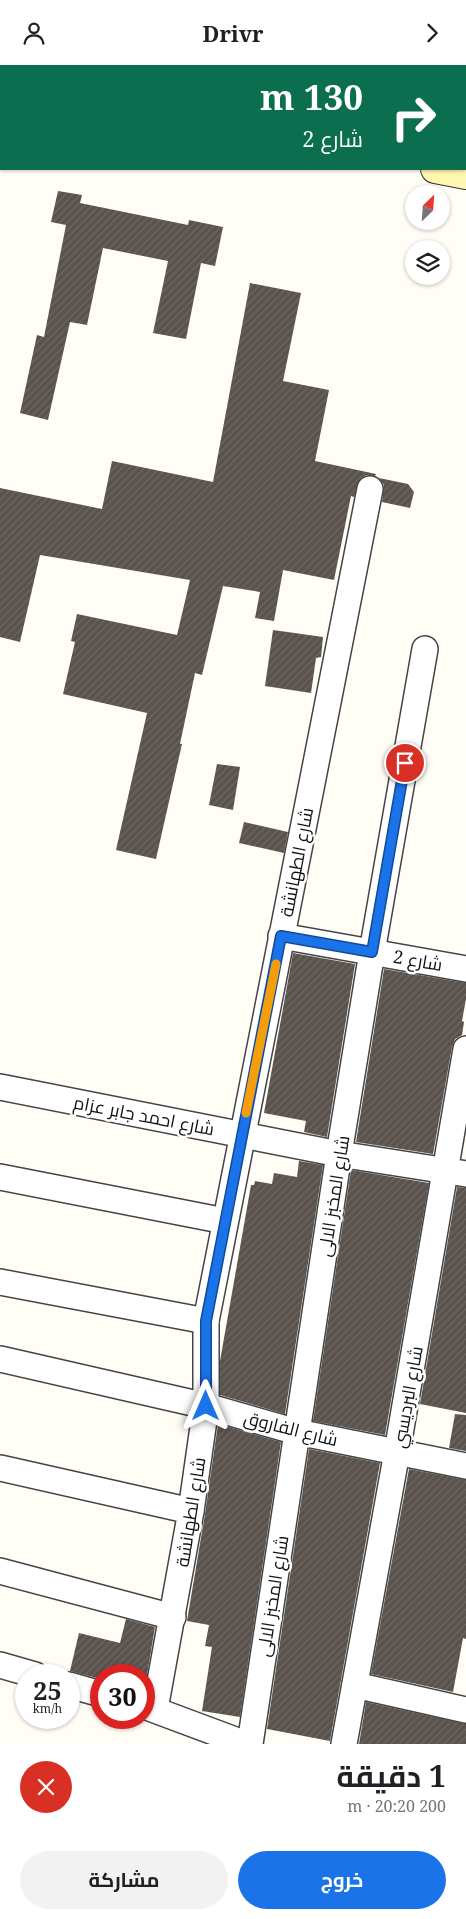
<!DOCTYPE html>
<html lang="ar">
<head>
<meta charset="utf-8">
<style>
	:root { --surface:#fff; --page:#f2f2f2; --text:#202124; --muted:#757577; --accent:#1a73e8 }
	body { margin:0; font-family:"Noto Serif",Cairo,serif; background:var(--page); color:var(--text); direction:rtl; height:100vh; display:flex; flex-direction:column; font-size:19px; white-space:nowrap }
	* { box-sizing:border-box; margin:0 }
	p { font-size:16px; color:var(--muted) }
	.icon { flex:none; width:28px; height:28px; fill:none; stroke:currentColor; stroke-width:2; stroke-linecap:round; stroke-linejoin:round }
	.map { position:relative; height:1679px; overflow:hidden; direction:ltr }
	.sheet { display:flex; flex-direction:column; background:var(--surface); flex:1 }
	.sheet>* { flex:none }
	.guide { position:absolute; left:0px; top:0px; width:466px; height:105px; box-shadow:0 1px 4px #0004; direction:rtl; background:#0b6e4f; color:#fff; overflow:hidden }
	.needle { width:32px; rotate:25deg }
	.tools { position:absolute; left:405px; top:120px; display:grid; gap:10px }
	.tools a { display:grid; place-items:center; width:45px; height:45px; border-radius:50%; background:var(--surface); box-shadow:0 1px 4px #0004; font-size:25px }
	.speed { position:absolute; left:15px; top:1599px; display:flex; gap:10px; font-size:25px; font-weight:700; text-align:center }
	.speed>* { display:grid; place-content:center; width:65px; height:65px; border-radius:50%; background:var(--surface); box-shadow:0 1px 4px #0004; line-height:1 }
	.speed small { font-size:12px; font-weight:400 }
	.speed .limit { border:8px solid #d22; background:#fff; color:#111 }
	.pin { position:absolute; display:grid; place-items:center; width:42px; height:42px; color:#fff; margin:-21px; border:2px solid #fff; border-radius:50%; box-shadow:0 1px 5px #0007 }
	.me { position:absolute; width:55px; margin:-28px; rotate:0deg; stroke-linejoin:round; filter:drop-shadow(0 0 4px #0008) }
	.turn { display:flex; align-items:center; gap:18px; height:105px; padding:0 20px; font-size:22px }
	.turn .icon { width:65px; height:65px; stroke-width:2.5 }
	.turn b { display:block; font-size:35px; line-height:42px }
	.round { display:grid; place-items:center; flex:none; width:52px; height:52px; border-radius:26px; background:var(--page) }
	.headline { display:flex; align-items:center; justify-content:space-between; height:85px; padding:0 20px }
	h1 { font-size:30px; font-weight:700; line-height:38px }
	.button { display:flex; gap:10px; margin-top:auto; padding:10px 20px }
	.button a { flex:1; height:58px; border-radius:30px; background:var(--accent); color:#fff; font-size:20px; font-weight:700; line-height:58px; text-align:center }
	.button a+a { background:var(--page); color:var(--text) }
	header { display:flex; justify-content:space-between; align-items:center; height:65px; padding:0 20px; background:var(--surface); font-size:22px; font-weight:700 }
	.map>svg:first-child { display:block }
	.building { fill:url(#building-hatch) }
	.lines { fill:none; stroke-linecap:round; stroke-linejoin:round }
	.lane-casing { stroke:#444; stroke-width:15 }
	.street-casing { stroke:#444; stroke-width:28 }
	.secondary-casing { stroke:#333; stroke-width:30 }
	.lane { stroke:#fff; stroke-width:12 }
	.street { stroke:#fff; stroke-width:25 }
	.secondary { stroke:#fff6b0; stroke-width:28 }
	.route-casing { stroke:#114b97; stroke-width:12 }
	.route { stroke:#1a73e8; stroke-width:9 }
	.slow { stroke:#f59e0b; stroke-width:9 }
	.labels { text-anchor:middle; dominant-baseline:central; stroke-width:5; stroke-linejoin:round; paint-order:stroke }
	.street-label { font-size:18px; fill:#111; stroke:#fff }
</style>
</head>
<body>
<header><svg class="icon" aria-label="forward" viewBox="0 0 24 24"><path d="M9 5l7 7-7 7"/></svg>Drivr<svg class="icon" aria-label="person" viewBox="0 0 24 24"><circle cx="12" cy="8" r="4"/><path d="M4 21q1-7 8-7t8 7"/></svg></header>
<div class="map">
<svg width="466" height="1679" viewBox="0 0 466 1679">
	<defs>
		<pattern id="building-hatch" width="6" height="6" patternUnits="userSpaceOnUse" patternTransform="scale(1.25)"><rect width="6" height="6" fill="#5a524d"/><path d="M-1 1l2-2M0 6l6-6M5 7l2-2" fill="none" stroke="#6d6662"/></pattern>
	</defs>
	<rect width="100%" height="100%" fill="#fffdf5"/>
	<g class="building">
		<path d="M 58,126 L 82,130 L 80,138 L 188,160 L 189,155 L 223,162 L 215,201 L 201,198 L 186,274 L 153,268 L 168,196 L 103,183 L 87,260 L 70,257 L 48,355 L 20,348 L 37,270 L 44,272 L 66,160 L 51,157 Z"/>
		<path d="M 250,218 L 301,228 L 283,316 L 329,325 L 315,396 L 376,409 L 375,411 L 366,410 L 360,414 L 354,432 L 351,431 L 334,515 L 283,505 L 274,556 L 255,553 L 260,527 L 223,521 L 202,610 L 195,608 L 180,679 L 182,679 L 156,794 L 116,785 L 147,648 L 63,629 L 75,577 L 71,576 L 77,549 L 177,570 L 190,515 L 40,490 L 20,577 L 0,572 L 0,423 L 102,444 L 112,396 L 213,417 Z"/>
		<path d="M 379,413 L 408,419 L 414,427 L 410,443 L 382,437 L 384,420 Z"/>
		<path d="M 273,565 L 323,572 L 321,592 L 316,593 L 311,628 L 265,621 Z"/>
		<path d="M 217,699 L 240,702 L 233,745 L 209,740 Z"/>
		<path d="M 244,757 L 288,767 L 284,788 L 239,778 Z"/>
		<path d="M 293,888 L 355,899 L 327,1072 L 304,1067 L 306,1056 L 264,1048 Z"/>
		<path d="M 384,904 L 466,918 L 466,934 L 462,956 L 464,957 L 462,970 L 455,974 L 452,982 L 433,1089 L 356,1077 Z"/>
		<path d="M 299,1096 L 323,1100 L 285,1349 L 220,1330 L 220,1296 L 251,1120 L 254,1120 L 255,1116 L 272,1119 L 274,1108 L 297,1112 Z"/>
		<path d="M 351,1105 L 429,1118 L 385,1370 L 313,1356 Z"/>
		<path d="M 457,1122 L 466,1123 L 466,1348 L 420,1339 Z"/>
		<path d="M 455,1349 L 466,1350 L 466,1386 L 449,1383 Z"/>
		<path d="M 218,1359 L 281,1377 L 240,1652 L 202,1646 L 212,1582 L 205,1581 L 209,1560 L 187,1556 L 205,1449 Z"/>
		<path d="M 309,1384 L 380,1398 L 330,1676 L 267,1664 Z"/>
		<path d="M 409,1404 L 466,1415 L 466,1574 L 463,1573 L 453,1627 L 371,1609 Z"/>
		<path d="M 126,1554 L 155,1562 L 147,1610 L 101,1610 L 101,1614 L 70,1606 L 79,1568 L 120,1578 Z"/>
		<path d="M 366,1637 L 466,1659 L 466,1679 L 359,1679 Z"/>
	</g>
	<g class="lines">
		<g class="lane-casing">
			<path id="lane" d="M 277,1 L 277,0"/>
		</g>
		<g class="street-casing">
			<g id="street">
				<path d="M 382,1 L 382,0"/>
				<path d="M 281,871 L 466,904"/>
				<path d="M 0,1022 L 339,1089 L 466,1109"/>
				<path d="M 0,1112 L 225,1156"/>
				<path d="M 0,1217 L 206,1256"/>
				<path d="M 0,1294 L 206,1341 L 297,1367 L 466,1401"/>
				<path d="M 0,1403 L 191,1446"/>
				<path d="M 0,1506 L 173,1552"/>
				<path d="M 0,1600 L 35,1610"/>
				<path d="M 69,1620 L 101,1629"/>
				<path d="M 355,1620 L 466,1645"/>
				<path d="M 144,1641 L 246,1679"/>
				<path d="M 155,1644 L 191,1446 L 206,1341 L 206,1256 L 370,424"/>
				<path d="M 250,1679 L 339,1089 L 372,887 L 425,584"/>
				<path d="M 344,1679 L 397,1387 L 466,984"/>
			</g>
		</g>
		<g class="secondary-casing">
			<g id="secondary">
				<path d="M 0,36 L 1,36"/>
				<path d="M 0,60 L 1,60"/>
				<path d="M 465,85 L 466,85"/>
				<path d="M 435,104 L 466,110"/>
			</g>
		</g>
		<use href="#lane" class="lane"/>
		<use href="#street" class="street"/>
		<use href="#secondary" class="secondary"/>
	</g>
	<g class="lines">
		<g class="route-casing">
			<path id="route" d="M 206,1341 L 206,1256 L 281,871 L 372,887 L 405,698"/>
		</g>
		<use href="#route" class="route"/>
		<path class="slow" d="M 246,1048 L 276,899"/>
	</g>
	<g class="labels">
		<g class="street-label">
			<text transform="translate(296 797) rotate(-79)">شارع الطهانشة</text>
			<text transform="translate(418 895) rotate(10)">شارع 2</text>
			<text transform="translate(144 1050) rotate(11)">شارع احمد جابر عزام</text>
			<text transform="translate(333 1131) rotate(-81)">شارع المخبز الالى</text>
			<text transform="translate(407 1332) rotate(-80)">شارع البرديسي</text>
			<text transform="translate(291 1363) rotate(14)">شارع الفاروق</text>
			<text transform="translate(190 1447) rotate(-81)">شارع الطهانشة</text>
			<text transform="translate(272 1531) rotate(-81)">شارع المخبز الالى</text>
		</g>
	</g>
</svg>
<div class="tools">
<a><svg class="needle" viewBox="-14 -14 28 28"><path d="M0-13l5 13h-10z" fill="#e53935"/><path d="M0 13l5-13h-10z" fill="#757577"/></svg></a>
<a><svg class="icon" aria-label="layers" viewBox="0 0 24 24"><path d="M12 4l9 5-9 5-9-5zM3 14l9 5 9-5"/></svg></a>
</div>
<div class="speed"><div>25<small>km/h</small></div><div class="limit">30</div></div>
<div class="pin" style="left:405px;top:698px;background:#d93025"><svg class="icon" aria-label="arrive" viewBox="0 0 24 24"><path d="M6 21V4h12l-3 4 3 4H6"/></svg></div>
<svg class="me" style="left:206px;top:1341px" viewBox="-20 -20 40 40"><path d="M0-17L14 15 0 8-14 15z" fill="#1a73e8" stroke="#fff" stroke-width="4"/></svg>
<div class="guide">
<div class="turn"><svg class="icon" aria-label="right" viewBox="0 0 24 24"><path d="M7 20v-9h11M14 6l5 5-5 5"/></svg><div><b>130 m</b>شارع 2</div></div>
</div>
</div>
<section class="sheet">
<div class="headline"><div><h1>1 دقيقة</h1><p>200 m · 20:20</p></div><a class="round" style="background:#d93025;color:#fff"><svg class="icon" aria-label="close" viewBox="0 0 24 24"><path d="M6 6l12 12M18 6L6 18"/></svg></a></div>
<div class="button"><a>خروج</a><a>مشاركة</a></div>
</section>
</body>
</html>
